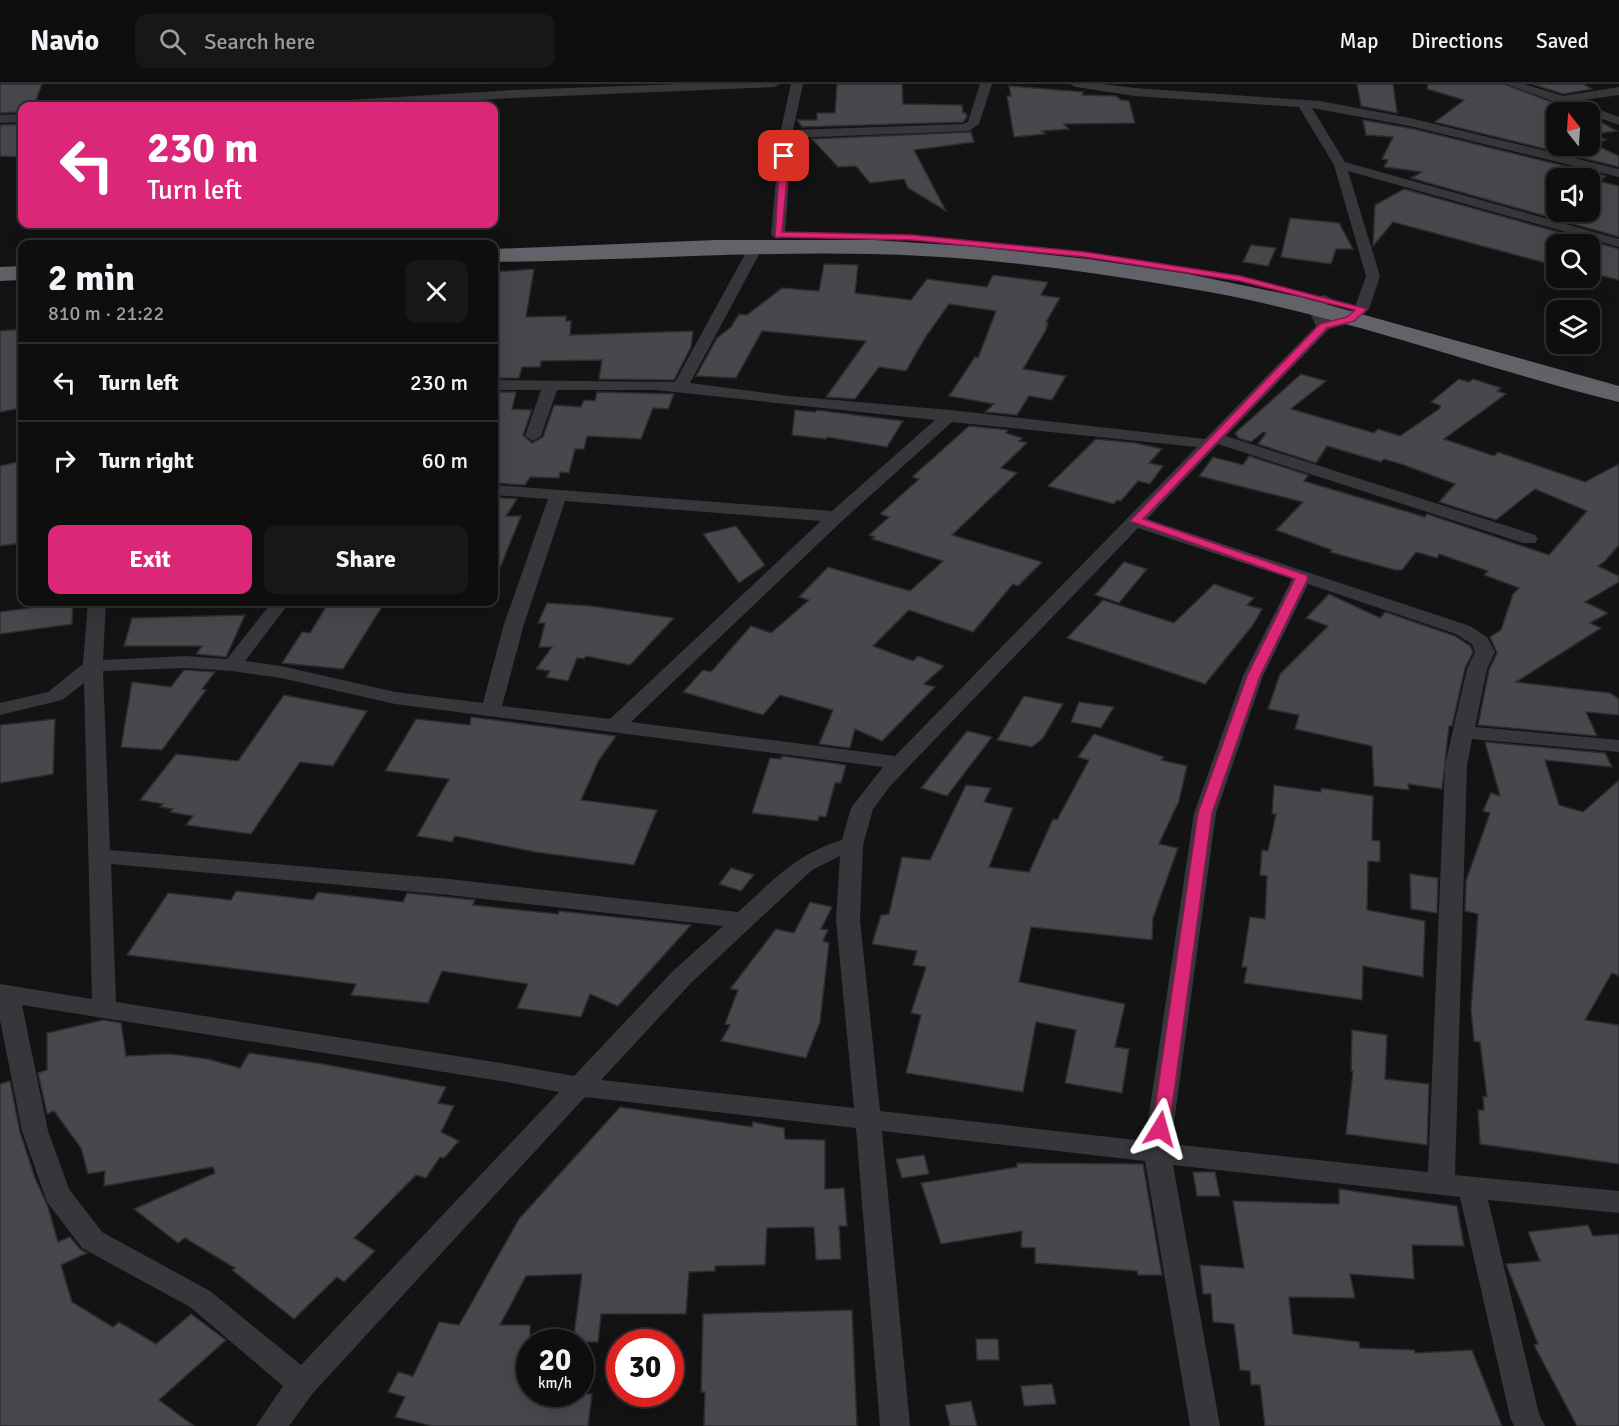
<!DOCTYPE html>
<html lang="en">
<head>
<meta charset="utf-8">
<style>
	:root { --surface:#0e0e0f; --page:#171718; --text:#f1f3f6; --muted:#9b9c9e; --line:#2e2e2f; --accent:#db2777 }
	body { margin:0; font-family:Signika,sans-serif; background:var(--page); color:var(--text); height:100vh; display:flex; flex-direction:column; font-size:22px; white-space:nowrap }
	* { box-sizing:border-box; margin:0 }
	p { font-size:20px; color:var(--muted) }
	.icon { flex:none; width:33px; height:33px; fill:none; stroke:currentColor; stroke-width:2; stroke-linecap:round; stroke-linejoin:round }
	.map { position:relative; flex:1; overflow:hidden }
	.panel { position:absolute; left:18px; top:156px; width:480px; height:366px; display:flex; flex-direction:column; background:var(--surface); border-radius:12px; box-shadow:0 6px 24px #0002,0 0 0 2px var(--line) }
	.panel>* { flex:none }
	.banner { position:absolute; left:18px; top:18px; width:480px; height:126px; border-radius:12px; box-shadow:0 6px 24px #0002,0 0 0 2px var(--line); background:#db2777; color:#fff; overflow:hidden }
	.needle { width:39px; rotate:343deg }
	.tools { position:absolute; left:1546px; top:18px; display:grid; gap:12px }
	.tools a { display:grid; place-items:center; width:54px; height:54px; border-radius:12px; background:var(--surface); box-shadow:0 6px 24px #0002,0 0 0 2px var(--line); font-size:30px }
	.speed { position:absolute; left:516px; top:1245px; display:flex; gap:12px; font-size:30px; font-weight:700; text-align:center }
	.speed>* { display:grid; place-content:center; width:78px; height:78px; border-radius:50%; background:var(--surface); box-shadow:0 6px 24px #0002,0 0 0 2px var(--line); line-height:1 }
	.speed small { font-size:15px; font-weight:400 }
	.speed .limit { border:9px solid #d22; background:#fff; color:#111 }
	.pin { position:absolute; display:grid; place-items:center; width:51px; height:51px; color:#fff; margin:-26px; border-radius:12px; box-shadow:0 3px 9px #0006 }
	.me { position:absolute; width:66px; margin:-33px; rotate:8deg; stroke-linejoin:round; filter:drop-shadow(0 0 4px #0008) }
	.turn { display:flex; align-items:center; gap:21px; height:126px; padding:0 30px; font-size:27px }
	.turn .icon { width:78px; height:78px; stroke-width:2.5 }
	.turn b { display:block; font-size:42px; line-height:51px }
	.round { display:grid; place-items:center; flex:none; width:63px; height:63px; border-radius:12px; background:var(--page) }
	.head { display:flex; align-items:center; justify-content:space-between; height:102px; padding:0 30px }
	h1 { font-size:36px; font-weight:700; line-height:45px }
	.cta { display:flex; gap:12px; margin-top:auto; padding:12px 30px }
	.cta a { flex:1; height:69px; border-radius:12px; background:var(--accent); color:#fff; font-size:24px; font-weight:700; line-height:69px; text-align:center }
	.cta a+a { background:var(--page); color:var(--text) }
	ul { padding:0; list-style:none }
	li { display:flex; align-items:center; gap:18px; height:78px; padding:0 30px; border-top:2px solid var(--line) }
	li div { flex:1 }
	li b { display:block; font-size:22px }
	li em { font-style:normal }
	header { display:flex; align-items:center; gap:36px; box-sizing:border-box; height:84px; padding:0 30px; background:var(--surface); border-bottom:2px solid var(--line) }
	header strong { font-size:28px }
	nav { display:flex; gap:33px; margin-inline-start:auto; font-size:21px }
	.search { width:420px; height:54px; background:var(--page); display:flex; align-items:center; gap:15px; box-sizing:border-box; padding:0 21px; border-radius:12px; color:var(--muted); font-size:22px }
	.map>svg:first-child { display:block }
	.building { fill:#47484c; stroke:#2d2d30; stroke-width:1.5; fill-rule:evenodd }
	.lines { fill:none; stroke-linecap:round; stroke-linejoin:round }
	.street { fill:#36373b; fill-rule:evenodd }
	.highway { fill:#616369; fill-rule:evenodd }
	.route { fill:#db2777; stroke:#8e194d; stroke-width:1.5 }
</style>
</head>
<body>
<header>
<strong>Navio</strong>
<div class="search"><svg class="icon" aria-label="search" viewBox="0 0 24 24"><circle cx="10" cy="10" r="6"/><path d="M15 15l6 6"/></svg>Search here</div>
<nav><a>Map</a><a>Directions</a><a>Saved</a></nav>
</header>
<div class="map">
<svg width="1619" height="1342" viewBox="0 0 1619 1342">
	<rect width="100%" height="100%" fill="#131314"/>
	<g class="building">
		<path d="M 0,0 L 42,0 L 35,19 L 22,19 L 22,28 L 0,29 Z"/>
		<path d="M 837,0 L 902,0 L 903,20 L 962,21 L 963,29 L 966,29 L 967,33 L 963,38 L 802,43 L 797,36 L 817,36 L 817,29 L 835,29 Z"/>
		<path d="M 1357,0 L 1393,0 L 1397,29 L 1361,22 Z"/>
		<path d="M 1428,0 L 1504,0 L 1578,28 L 1557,28 L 1557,62 L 1590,62 L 1590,33 L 1592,33 L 1617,47 L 1594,50 L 1606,56 L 1592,59 L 1619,72 L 1619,83 L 1435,38 L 1464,16 L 1427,5 Z"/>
		<path d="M 1532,0 L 1583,0 L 1592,5 L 1563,10 Z"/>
		<path d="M 1009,2 L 1083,8 L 1082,11 L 1116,12 L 1121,16 L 1129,17 L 1135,39 L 1064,40 L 1069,45 L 1042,47 L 1046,50 L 1014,53 L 1007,12 L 1011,12 Z"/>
		<path d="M 1363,36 L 1414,45 L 1606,92 L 1598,97 L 1619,102 L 1619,153 L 1411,94 L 1422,88 L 1384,83 L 1388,76 L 1382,75 L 1393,53 L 1366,51 ZM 1557,94 L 1590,94 L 1590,128 L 1557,128 Z"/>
		<path d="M 22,40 L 22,73 L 0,72 L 0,41 Z"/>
		<path d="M 971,48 L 974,58 L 914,66 L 946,127 L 908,104 L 904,95 L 870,99 L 856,82 L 838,83 L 812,55 Z"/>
		<path d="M 1404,105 L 1619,165 L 1619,196 L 1590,189 L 1590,160 L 1557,160 L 1557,182 L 1393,138 L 1373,162 L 1375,121 Z"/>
		<path d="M 1290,134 L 1339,139 L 1353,165 L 1336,165 L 1331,180 L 1281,173 Z"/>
		<path d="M 1251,161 L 1276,164 L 1268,182 L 1243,178 Z"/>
		<path d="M 824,180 L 858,181 L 855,209 L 911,216 L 927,195 L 987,203 L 993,191 L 1048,198 L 1041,211 L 1060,214 L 1046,238 L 1048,238 L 1046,246 L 1023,285 L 1066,292 L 1052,316 L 1029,312 L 1017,331 L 985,328 L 994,320 L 949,312 L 975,273 L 978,274 L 996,227 L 949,220 L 925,254 L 906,287 L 879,283 L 855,315 L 826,313 L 866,257 L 762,247 L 736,294 L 696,292 L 717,254 L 731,243 L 739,230 L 747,231 L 782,204 L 819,207 Z"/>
		<path d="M 534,185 L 526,233 L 566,232 L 566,237 L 571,237 L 570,251 L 693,247 L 691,263 L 674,296 L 599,295 L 602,276 L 541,277 L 540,283 L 522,283 L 519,294 L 494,294 L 494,188 Z"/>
		<path d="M 22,245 L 22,324 L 0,328 L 0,247 Z"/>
		<path d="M 1301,290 L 1326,297 L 1291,325 L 1374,349 L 1378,345 L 1400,352 L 1439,325 L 1441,322 L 1431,318 L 1459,295 L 1469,298 L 1473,295 L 1501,304 L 1497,307 L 1506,310 L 1444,355 L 1494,372 L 1498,368 L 1585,398 L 1619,380 L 1619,461 L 1605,477 L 1598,482 L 1619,492 L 1619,498 L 1585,518 L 1608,529 L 1590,539 L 1601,544 L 1516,598 L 1610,609 L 1619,615 L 1619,631 L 1586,628 L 1597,652 L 1478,641 L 1489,586 L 1497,569 L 1490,553 L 1501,546 L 1513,510 L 1519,504 L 1484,491 L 1488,487 L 1439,470 L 1437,474 L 1416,468 L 1402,486 L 1395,486 L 1330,468 L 1332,466 L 1276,446 L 1303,418 L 1199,392 L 1213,373 L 1243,381 L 1249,372 L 1308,391 L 1304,397 L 1425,433 L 1427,430 L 1549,471 L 1587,427 L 1535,405 L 1496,436 L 1439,418 L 1455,400 L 1404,381 L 1384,375 L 1381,378 L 1327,362 L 1316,379 L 1258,360 L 1266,349 L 1263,348 L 1251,358 L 1238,354 L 1235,349 Z"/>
		<path d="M 494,308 L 516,308 L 512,325 L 532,326 L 523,351 L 532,359 L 543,353 L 554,321 L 581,323 L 584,316 L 595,317 L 597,308 L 674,310 L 668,325 L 653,324 L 641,355 L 587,352 L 584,365 L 575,365 L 569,389 L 560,388 L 559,394 L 530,393 L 525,401 L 494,399 Z"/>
		<path d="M 795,326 L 815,328 L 817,326 L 903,337 L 887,363 L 827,353 L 826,355 L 792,351 Z"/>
		<path d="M 969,342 L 1008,346 L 1006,349 L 1022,354 L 1019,357 L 1027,359 L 1001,384 L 1017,389 L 952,451 L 1042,478 L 1018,502 L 1013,500 L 973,548 L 909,526 L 873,562 L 913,577 L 918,572 L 944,582 L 924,600 L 935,603 L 882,657 L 855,645 L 850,664 L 819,660 L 833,626 L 780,611 L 763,631 L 683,608 L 703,586 L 711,588 L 751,542 L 771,549 L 809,516 L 799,513 L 828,483 L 910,507 L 943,477 L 872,455 L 875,453 L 869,451 L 889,433 L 880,430 L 919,395 L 912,393 Z"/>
		<path d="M 1096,355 L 1136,359 L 1162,365 L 1149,379 L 1163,382 L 1150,400 L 1138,397 L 1121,417 L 1117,416 L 1114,420 L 1048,402 Z"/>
		<path d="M 22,377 L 22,459 L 0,462 L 0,382 Z"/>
		<path d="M 494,413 L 517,415 L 506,432 L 521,432 L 494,499 Z"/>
		<path d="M 736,442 L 765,481 L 739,499 L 703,450 Z"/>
		<path d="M 1124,478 L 1147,485 L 1119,519 L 1095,511 Z"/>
		<path d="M 1214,500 L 1254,514 L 1247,521 L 1262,525 L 1253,541 L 1205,600 L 1067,554 L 1103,516 L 1174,539 Z"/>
		<path d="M 1329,510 L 1380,534 L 1385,528 L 1455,552 L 1470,562 L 1473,568 L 1465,584 L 1452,642 L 1449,642 L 1442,705 L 1408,700 L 1409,706 L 1374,702 L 1372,662 L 1295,645 L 1299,631 L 1268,625 L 1280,590 L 1328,542 L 1306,534 Z"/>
		<path d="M 73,518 L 72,540 L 0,550 L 0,528 Z"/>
		<path d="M 329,518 L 385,518 L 343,585 L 282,579 L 302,548 L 310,549 Z"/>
		<path d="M 547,519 L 591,522 L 674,534 L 630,581 L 586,572 L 584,575 L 577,574 L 568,597 L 546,593 L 550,587 L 536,585 L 552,563 L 539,563 L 545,539 L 538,539 Z"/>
		<path d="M 245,531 L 226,573 L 196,570 L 202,562 L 124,562 L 132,534 Z"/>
		<path d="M 184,586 L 215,588 L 202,605 L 206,606 L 162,666 L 121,663 L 132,598 L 171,603 Z"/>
		<path d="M 284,611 L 367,627 L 333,682 L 300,678 L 251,750 L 186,741 L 193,732 L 170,728 L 173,725 L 160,723 L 163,720 L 140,716 L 176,670 L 238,677 Z"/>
		<path d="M 1024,612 L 1063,620 L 1043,654 L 1032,663 L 997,656 Z"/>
		<path d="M 1079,618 L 1114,623 L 1101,644 L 1071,638 Z"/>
		<path d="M 471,633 L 616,652 L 599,676 L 581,716 L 657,726 L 634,781 L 535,768 L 455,752 L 452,758 L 417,752 L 449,695 L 385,687 L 416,635 L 470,641 Z"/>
		<path d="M 55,635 L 53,690 L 0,699 L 0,641 Z"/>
		<path d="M 967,647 L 992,653 L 947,712 L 921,704 Z"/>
		<path d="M 1094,650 L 1164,673 L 1161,676 L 1187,682 L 1179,717 L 1159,760 L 1178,764 L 1153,834 L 1152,856 L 1031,843 L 1019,898 L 1125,920 L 1115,963 L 1129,965 L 1122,1009 L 1065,999 L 1076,946 L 1036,938 L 1023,1008 L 906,989 L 921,931 L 911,929 L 926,883 L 913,881 L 917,867 L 872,860 L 881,831 L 889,830 L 902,773 L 930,776 L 966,701 L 991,704 L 984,718 L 1013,724 L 989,783 L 1029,788 L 1053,735 L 1057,736 L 1089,676 L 1078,673 Z"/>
		<path d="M 1485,658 L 1605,669 L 1612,683 L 1545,676 L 1559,721 L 1583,728 L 1619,696 L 1619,892 L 1612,889 L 1585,936 L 1619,941 L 1619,1080 L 1480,1060 L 1478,1026 L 1484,1026 L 1483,1012 L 1487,1013 L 1480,958 L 1474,957 L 1471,925 L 1478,830 L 1465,827 L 1466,797 L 1490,729 L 1483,727 L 1491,709 L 1500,712 Z"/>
		<path d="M 782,672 L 846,681 L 841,699 L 835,699 L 826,733 L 819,732 L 818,737 L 752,729 L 770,674 L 781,675 Z"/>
		<path d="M 1274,701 L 1321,708 L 1321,704 L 1373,712 L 1372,756 L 1380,757 L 1380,778 L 1368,777 L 1367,826 L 1425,837 L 1423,893 L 1363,882 L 1362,916 L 1244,899 L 1247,883 L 1242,883 L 1250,833 L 1265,835 L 1267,792 L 1260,791 L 1262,766 L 1268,767 L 1276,730 L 1272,730 Z"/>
		<path d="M 731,784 L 754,791 L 741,807 L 719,800 Z"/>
		<path d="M 1410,790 L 1438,794 L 1437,829 L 1411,825 Z"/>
		<path d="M 236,807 L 313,816 L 318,808 L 403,818 L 407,809 L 475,816 L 473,821 L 558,830 L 559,827 L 691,841 L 618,922 L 590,910 L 581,933 L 517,924 L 528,900 L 442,887 L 428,919 L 351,911 L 356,900 L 127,871 L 168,809 L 231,816 Z"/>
		<path d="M 810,818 L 832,823 L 821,845 L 828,846 L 823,857 L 829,859 L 820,938 L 806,974 L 721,957 L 730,941 L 725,940 L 738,906 L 730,905 L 776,845 L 794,849 Z"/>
		<path d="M 103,936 L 121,939 L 126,972 L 170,970 L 208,975 L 240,984 L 249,969 L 323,980 L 446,1003 L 438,1019 L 454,1022 L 441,1048 L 459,1057 L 444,1074 L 440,1073 L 426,1094 L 416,1091 L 354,1154 L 375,1167 L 344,1198 L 337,1193 L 294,1235 L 232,1186 L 235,1184 L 185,1154 L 178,1159 L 134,1125 L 215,1089 L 213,1083 L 104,1102 L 105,1087 L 88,1090 L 81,1064 L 54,1027 L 47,1030 L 38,989 L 47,986 L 47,949 Z"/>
		<path d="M 1352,946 L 1387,951 L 1385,995 L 1429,1000 L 1427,1061 L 1346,1050 L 1353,987 L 1351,987 Z"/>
		<path d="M 10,997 L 20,1048 L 35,1094 L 48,1123 L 58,1158 L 70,1153 L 80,1165 L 87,1169 L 61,1181 L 72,1218 L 113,1243 L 119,1238 L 156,1260 L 191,1230 L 226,1256 L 159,1316 L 194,1342 L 0,1342 L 0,1000 Z"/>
		<path d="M 620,1023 L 752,1043 L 753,1038 L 784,1044 L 785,1055 L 825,1056 L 825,1105 L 844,1104 L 847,1142 L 839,1142 L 841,1175 L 816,1176 L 814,1143 L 767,1144 L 765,1181 L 715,1182 L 715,1187 L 689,1188 L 686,1230 L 601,1230 L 598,1258 L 573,1258 L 582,1190 L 526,1192 L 500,1241 L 530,1241 L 530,1310 L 592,1310 L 588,1342 L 432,1342 L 395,1333 L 405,1313 L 388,1308 L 398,1288 L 413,1292 L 439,1238 L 459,1241 L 519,1135 Z"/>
		<path d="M 924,1071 L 929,1090 L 902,1094 L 896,1075 Z"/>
		<path d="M 1017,1079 L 1143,1080 L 1162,1191 L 1138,1191 L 1137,1187 L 1035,1179 L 1035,1164 L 1021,1163 L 1022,1147 L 941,1160 L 921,1099 L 1017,1083 Z"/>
		<path d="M 1193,1088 L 1215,1088 L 1220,1112 L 1197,1112 Z"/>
		<path d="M 1339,1105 L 1457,1122 L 1464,1162 L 1412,1161 L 1414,1195 L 1350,1190 L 1355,1214 L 1289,1213 L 1293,1250 L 1359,1258 L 1360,1264 L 1414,1266 L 1415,1269 L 1472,1266 L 1502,1342 L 1265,1342 L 1260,1301 L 1251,1301 L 1250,1287 L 1240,1286 L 1234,1240 L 1213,1238 L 1211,1210 L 1203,1210 L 1200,1181 L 1244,1184 L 1233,1117 L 1339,1120 Z"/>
		<path d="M 1588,1141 L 1593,1152 L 1619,1150 L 1619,1342 L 1577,1342 L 1534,1261 L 1538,1260 L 1506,1180 L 1540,1177 L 1528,1148 Z"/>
		<path d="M 852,1226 L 857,1342 L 704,1342 L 705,1308 L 701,1308 L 703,1230 Z"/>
		<path d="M 976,1255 L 998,1255 L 999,1276 L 977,1276 Z"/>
		<path d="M 1052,1300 L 1056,1320 L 1024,1322 L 1021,1302 Z"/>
		<path d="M 971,1317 L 977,1342 L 950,1342 L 945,1321 Z"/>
	</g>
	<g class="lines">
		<g class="street">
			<path d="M 682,0 L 780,0 L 774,3 L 513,14 L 366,22 L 309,22 L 315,18 L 513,6 Z"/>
			<path d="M 791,0 L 803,0 L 793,46 L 963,40 L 968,38 L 980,0 L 992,0 L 979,40 L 969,47 L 792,54 L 785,151 L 778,155 L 771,151 L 780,50 Z"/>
			<path d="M 1070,0 L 1102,0 L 1135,4 L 1320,17 L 1410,34 L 1619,85 L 1619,93 L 1410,42 L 1312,24 L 1345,78 L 1619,155 L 1619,163 L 1348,87 L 1380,192 L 1369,225 L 1355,238 L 1329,245 L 1226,352 L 1535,451 L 1538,455 L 1535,459 L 1523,459 L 1218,360 L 1147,435 L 1470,542 L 1487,553 L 1495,568 L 1487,585 L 1475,643 L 1619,656 L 1619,668 L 1472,655 L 1467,681 L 1455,1091 L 1619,1107 L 1619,1129 L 1488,1116 L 1539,1330 L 1545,1342 L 1514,1342 L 1510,1333 L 1460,1113 L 1173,1081 L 1220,1342 L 1190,1342 L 1145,1077 L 882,1047 L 910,1342 L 880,1342 L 856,1044 L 585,1013 L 313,1309 L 289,1342 L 256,1342 L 283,1302 L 190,1223 L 82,1164 L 47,1118 L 22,1047 L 0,936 L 0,900 L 92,915 L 84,599 L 62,616 L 0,631 L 0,619 L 48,608 L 83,580 L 88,518 L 106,518 L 103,576 L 186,572 L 227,575 L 272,518 L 290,518 L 245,577 L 281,582 L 395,608 L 483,619 L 504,540 L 548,415 L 494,411 L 494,401 L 832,427 L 935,336 L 656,306 L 557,306 L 541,352 L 533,357 L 525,352 L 541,306 L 494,306 L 494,296 L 675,298 L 749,163 L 756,159 L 763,163 L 690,299 L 789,312 L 950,326 L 1205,355 L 1316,242 L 1308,225 L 1320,212 L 1325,211 L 1332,215 L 1323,226 L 1328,236 L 1345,232 L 1355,223 L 1366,192 L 1334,81 L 1299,23 L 1135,12 L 1076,3 ZM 952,338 L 1197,363 L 895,672 L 631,638 L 842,437 ZM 565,417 L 821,437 L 610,635 L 502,622 L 524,540 ZM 1138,444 L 1292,495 L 1243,592 L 1194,729 L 1145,1057 L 880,1027 L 860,836 L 863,761 L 873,725 L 891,701 ZM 1308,500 L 1456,550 L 1472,560 L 1475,568 L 1467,585 L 1445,681 L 1428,1088 L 1171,1060 L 1216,729 L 1263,592 ZM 186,584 L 232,587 L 281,594 L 395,620 L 883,683 L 851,724 L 842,756 C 794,771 774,796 738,828 L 449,795 L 110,766 L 103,587 ZM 840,772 L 836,836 L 854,1024 L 601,996 L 691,899 L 812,786 ZM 111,780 L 449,811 L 723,842 L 673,887 L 574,992 L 507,980 L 116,918 ZM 22,921 L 507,998 L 559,1008 L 301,1281 L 210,1207 L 102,1148 L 69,1105 L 48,1047 Z"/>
			<path d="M 1506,0 L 1524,0 L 1563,12 L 1619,3 L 1619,11 L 1576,17 L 1619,33 L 1619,41 Z"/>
			<path d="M 22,30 L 22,38 L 0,39 L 0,31 Z"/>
		</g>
		<g class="highway">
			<path d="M 716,156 L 874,156 L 966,162 L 1088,175 L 1188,190 L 1300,213 L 1619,302 L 1619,318 C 1474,282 1334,228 1186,204 C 1083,186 977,172 872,170 C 746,167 620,177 494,178 L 494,165 Z"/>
			<path d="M 22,182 L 22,196 L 0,197 L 0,183 Z"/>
		</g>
	</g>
	<path class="route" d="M 784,70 L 789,72 L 782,148 L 912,151 L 1085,168 L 1240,192 L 1367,225 L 1354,237 L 1327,244 L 1143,435 L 1306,491 L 1308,494 L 1260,592 L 1212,729 L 1169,1045 L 1166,1050 L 1160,1052 L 1154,1050 L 1152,1045 L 1198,729 L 1247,592 L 1295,495 L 1130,437 L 1320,240 L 1347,233 L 1355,226 L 1240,197 L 1085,173 L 912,156 L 775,153 L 780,72 Z"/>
</svg>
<div class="tools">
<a><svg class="needle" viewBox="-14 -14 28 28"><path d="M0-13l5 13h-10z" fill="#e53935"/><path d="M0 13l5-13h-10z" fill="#9b9c9e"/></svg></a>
<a><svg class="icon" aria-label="sound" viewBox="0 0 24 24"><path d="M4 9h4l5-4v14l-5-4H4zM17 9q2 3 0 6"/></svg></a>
<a><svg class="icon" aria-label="search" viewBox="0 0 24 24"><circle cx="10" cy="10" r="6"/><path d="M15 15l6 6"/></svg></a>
<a><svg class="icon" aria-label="layers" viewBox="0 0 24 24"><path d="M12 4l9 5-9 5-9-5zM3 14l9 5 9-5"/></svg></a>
</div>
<div class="speed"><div>20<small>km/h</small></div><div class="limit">30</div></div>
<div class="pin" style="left:784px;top:72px;background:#d93025"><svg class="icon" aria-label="arrive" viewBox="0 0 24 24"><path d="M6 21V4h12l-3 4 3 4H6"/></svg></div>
<svg class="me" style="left:1160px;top:1045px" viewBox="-20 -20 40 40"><path d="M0-17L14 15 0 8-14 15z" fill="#db2777" stroke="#fff" stroke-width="4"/></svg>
<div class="banner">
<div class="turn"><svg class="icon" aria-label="left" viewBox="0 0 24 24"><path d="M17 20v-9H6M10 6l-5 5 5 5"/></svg><div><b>230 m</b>Turn left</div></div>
</div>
<section class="panel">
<div class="head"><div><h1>2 min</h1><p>810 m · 21:22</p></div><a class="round"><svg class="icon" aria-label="close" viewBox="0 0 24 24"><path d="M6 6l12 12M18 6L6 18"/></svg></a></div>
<ul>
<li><svg class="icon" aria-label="left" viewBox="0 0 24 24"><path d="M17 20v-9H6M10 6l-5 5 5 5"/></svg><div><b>Turn left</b></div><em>230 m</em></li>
<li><svg class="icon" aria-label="right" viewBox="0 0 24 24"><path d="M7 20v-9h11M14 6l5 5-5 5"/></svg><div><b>Turn right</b></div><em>60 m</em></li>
</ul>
<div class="cta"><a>Exit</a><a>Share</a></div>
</section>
</div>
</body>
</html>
